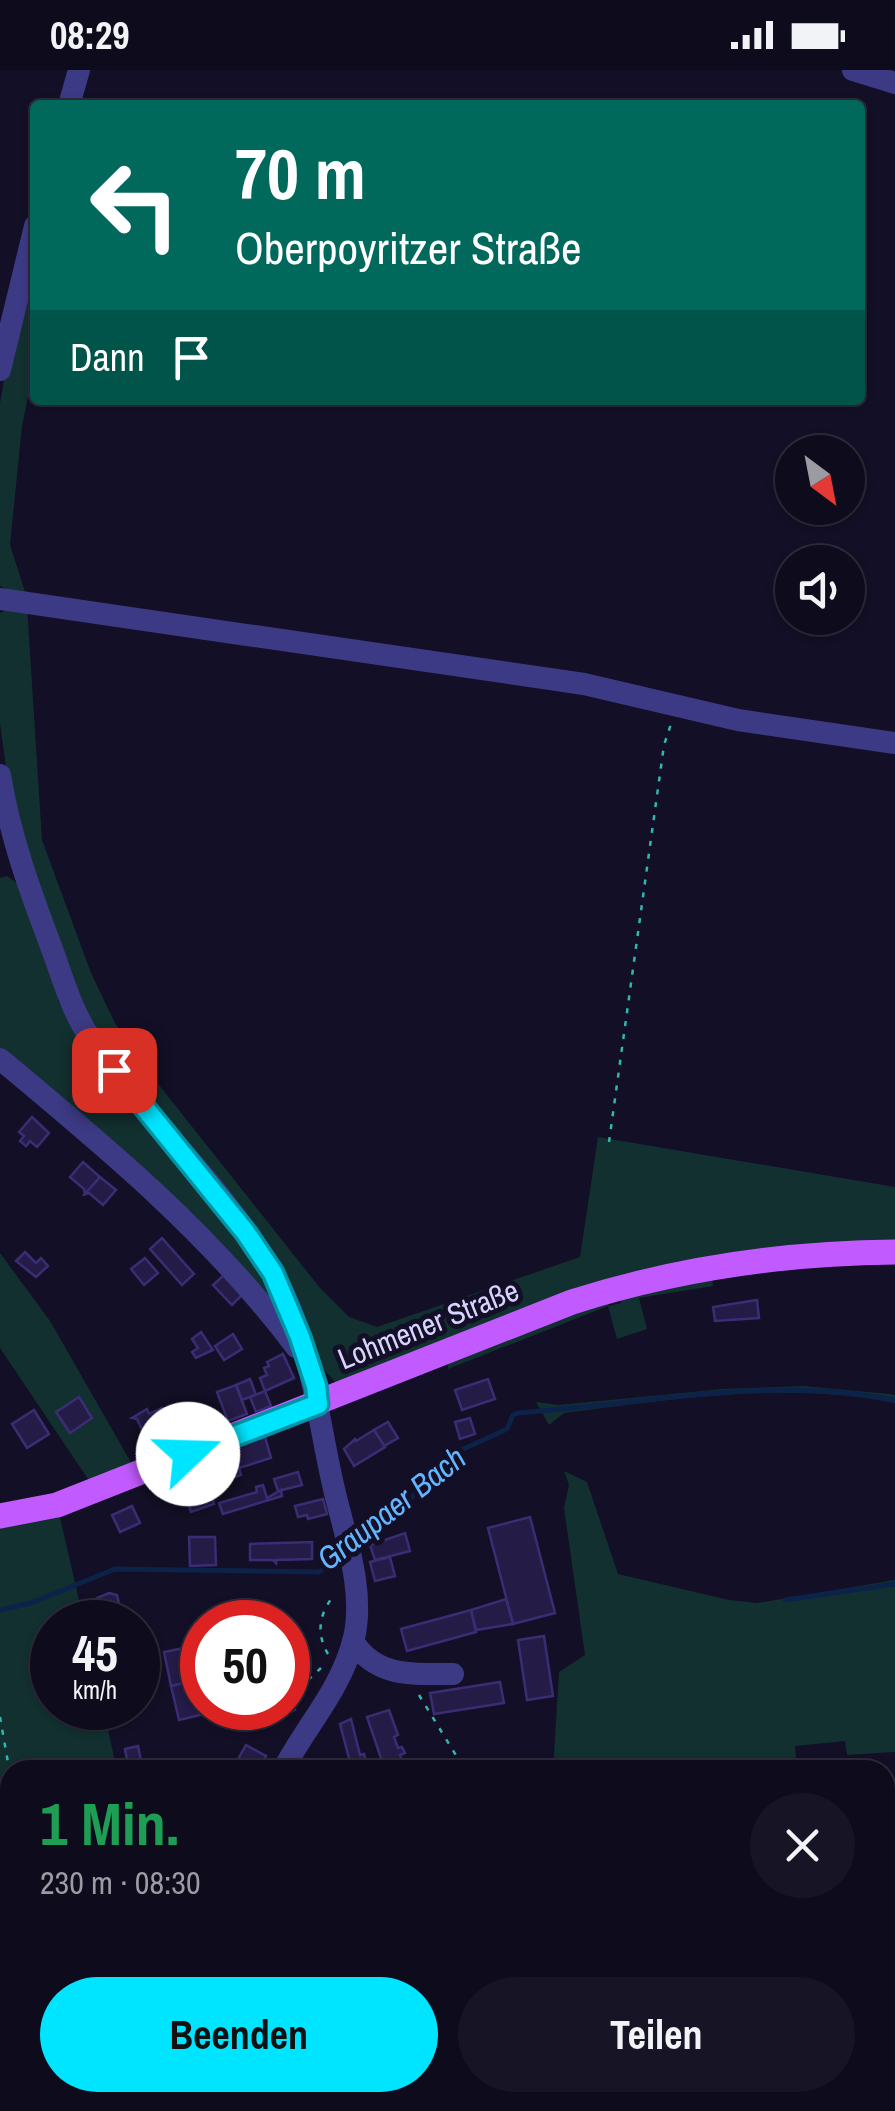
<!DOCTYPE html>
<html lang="de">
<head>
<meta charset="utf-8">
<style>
	:root { --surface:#0e0b1c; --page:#171425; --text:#f1f3f6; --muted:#9b9ba3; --line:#2e2b3b; --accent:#00e5ff }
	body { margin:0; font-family:"Archivo Narrow",sans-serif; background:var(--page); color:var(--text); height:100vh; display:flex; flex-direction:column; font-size:38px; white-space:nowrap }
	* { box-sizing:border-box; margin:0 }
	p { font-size:32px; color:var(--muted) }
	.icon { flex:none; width:55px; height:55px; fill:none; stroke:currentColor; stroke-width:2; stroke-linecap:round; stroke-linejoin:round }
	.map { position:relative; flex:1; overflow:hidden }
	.drawer { position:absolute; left:0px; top:1690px; width:895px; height:352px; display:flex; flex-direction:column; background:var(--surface); border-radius:30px 30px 0 0; box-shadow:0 2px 8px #0004,0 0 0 2px var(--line) }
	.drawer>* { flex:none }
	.banner { position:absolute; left:30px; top:30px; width:835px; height:305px; border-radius:10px; box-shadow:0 2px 8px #0004,0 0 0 2px var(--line); background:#00695c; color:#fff; overflow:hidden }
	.needle { width:65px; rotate:148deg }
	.fabs { position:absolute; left:775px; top:365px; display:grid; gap:20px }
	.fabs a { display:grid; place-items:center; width:90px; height:90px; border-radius:50%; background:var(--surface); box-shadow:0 2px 8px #0004,0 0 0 2px var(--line); font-size:50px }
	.speed { position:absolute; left:30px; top:1530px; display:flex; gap:20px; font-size:50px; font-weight:700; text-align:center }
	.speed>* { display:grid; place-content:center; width:130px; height:130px; border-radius:50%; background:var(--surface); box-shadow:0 2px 8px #0004,0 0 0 2px var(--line); line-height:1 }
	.speed small { font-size:25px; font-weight:400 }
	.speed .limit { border:15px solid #d22; background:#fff; color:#111 }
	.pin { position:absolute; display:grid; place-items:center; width:85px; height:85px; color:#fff; margin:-42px; border-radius:20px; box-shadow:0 5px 15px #0006 }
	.me { position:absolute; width:110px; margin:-55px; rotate:69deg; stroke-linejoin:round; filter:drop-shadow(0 0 8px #0008) }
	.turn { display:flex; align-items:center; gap:35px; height:210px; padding:0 40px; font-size:45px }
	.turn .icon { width:130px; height:130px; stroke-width:2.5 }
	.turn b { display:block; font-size:70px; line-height:85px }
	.then { display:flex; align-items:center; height:95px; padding:0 40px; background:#0003; gap:20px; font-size:38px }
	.round { display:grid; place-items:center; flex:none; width:105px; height:105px; border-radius:52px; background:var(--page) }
	.head { display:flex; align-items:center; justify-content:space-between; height:170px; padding:0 40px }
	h1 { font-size:60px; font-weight:700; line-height:75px; color:#1e9e55 }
	.action { display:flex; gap:20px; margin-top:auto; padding:20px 40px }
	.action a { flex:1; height:115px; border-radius:60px; background:var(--accent); color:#111; font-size:40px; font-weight:700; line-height:115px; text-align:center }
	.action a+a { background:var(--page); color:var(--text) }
	.status { display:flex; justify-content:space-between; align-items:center; height:70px; padding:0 50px; background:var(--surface); direction:ltr }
	.status svg { height:28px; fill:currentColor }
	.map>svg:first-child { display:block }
	.green { fill:#12302f }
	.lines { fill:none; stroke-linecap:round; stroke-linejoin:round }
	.stream { stroke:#0c2248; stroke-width:5 }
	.building { fill:#241b47; stroke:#3b2d73; stroke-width:2.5 }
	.path { stroke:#2fb8b0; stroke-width:2.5; stroke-dasharray:5 8; stroke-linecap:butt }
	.minor { stroke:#3d3a85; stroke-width:22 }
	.major { stroke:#c25bff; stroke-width:25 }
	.route-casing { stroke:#0095a6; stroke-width:25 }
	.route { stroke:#00e5ff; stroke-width:18 }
	.labels { text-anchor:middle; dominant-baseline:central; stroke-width:10; stroke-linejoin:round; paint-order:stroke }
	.street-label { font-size:30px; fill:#d9d4ff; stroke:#130f26 }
	.water-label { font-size:32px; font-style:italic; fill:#62b6ff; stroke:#130f26 }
</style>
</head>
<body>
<div class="status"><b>08:29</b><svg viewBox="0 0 49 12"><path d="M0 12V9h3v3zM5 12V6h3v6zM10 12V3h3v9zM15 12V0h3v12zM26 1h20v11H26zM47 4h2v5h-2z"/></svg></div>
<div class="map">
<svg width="895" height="2041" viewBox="0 0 895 2041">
	<rect width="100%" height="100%" fill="#130f26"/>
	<g class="green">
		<path d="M 35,176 L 35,293 L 22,356 L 10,475 L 27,528 L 0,516 L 0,333 L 10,275 Z"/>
		<path d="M 27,536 L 42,770 L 91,903 L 115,953 L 159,1015 L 320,1218 L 349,1247 L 377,1257 L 580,1187 L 598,1067 L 895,1117 L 895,1174 L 667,1199 L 336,1313 L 318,1293 L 293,1233 L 91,961 L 13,749 L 0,653 L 0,543 L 9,538 Z"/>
		<path d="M 7,806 L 21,816 L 58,919 L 58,931 L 98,990 L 243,1166 L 286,1240 L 277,1240 L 234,1186 L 190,1141 L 183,1143 L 0,985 L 0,808 Z"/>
		<path d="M 0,1183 L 50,1251 L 133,1396 L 90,1412 L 0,1278 Z"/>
		<path d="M 712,1208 L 713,1216 L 639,1228 L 647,1259 L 617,1269 L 608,1236 L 448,1299 L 448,1291 L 606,1229 L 609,1236 L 621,1233 L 619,1226 Z"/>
		<path d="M 803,1316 L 890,1324 L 895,1325 L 895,1333 C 785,1311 673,1329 564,1343 L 549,1355 L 536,1332 L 559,1335 L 723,1319 Z"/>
		<path d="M 564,1401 L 587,1412 L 618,1504 L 729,1530 L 757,1533 L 895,1510 L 895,1682 L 847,1685 L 845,1671 L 795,1676 L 797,1700 L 553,1700 L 559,1602 L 585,1585 L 564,1438 L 569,1415 Z"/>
		<path d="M 59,1443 L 84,1552 L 52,1552 L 52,1638 L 103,1638 L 117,1700 L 10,1700 L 10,1887 L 0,1889 L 0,1456 Z"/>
		<path d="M 632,2033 L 632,2032 L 754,2033 L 753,2041 L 603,2041 L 632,2038 Z"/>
	</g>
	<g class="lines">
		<g class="stream">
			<path d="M 357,1475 L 405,1434 L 457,1382 L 507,1359 L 513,1345 L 518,1343 C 646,1334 767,1305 895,1330"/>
			<path d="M 785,1530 L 895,1514"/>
			<path d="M 0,1540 L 31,1533 L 115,1499 L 319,1502 L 345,1486"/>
		</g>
	</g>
	<g class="building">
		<path d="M 32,1047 L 49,1063 L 37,1077 L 30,1071 L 26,1076 L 20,1071 L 24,1066 L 19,1062 Z"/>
		<path d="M 83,1092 L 100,1107 L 85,1124 L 84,1119 L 70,1107 Z"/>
		<path d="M 100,1107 L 116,1120 L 103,1135 L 89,1123 L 85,1124 Z"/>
		<path d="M 162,1168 L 194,1204 L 182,1215 L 150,1179 Z"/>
		<path d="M 25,1182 L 36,1193 L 41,1188 L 48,1196 L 36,1207 L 16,1191 Z"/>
		<path d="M 145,1188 L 158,1203 L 144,1215 L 131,1199 Z"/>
		<path d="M 225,1204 L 243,1224 L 232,1235 L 213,1215 Z"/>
		<path d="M 757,1230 L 759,1248 L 715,1251 L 713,1237 Z"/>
		<path d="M 201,1262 L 213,1280 L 196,1288 L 192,1282 L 198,1278 L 192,1269 Z"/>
		<path d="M 233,1264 L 242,1279 L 224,1290 L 215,1276 Z"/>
		<path d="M 283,1284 L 294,1308 L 265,1321 L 260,1308 L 267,1305 L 264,1298 L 269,1296 L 267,1292 Z"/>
		<path d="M 250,1309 L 256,1325 L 242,1330 L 236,1315 Z"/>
		<path d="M 488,1309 L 495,1329 L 462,1340 L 455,1320 Z"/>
		<path d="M 236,1315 L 247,1344 L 228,1351 L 217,1322 Z"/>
		<path d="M 265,1321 L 271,1336 L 256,1342 L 250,1327 Z"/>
		<path d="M 79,1327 L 92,1348 L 70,1363 L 56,1342 Z"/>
		<path d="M 162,1338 L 169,1352 L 144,1364 L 137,1349 L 132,1348 L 147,1339 L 149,1344 Z"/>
		<path d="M 34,1340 L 49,1364 L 27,1378 L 12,1354 Z"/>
		<path d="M 470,1348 L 475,1364 L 460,1369 L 455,1352 Z"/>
		<path d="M 388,1352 L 398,1368 L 384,1376 L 374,1360 Z"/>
		<path d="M 374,1360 L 385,1377 L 354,1396 L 344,1379 L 355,1369 L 356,1371 Z"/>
		<path d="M 265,1367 L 271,1388 L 239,1398 L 241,1405 L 229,1409 L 227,1402 L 218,1404 L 216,1396 L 212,1397 L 212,1383 Z"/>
		<path d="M 201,1395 L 214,1434 L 191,1442 L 185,1422 L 180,1424 L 178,1418 L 183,1417 L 179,1400 Z"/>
		<path d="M 298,1402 L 302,1415 L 278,1421 L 274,1409 Z"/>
		<path d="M 263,1415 L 267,1428 L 281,1420 L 282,1426 L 223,1444 L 219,1433 L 257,1422 L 256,1417 Z"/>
		<path d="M 323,1429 L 327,1444 L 308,1449 L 307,1445 L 298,1447 L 295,1436 Z"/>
		<path d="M 132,1436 L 140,1453 L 120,1462 L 112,1445 Z"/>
		<path d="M 530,1447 L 555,1543 L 513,1554 L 488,1458 Z"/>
		<path d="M 405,1463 L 410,1481 L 375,1490 L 370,1475 Z"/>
		<path d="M 189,1467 L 215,1467 L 216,1495 L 190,1496 Z"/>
		<path d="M 312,1472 L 312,1489 L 276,1490 L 276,1493 L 273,1490 L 250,1490 L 250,1474 Z"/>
		<path d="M 390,1487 L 395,1506 L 375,1511 L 370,1492 Z"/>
		<path d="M 109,1523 L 117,1525 L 123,1551 L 102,1552 L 97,1528 Z"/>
		<path d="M 506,1529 L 513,1554 L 476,1560 L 471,1540 Z"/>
		<path d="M 269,1540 L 272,1552 L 236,1552 L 235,1547 Z"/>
		<path d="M 471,1540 L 476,1562 L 407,1581 L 401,1559 Z"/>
		<path d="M 544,1566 L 553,1626 L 527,1630 L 518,1570 Z"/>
		<path d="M 189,1577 L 197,1610 L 171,1616 L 164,1582 Z"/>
		<path d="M 146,1600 L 153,1627 L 138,1631 L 138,1602 Z"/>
		<path d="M 197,1610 L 204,1644 L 179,1650 L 171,1616 Z"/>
		<path d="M 500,1612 L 504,1633 L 434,1644 L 430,1623 Z"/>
		<path d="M 291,1619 L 295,1640 L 242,1651 L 240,1638 L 288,1638 L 288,1620 Z"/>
		<path d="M 389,1640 L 398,1665 L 394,1667 L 398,1678 L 402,1677 L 405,1683 L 400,1685 L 405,1700 L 385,1700 L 367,1647 Z"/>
		<path d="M 351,1649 L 360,1685 L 364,1684 L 368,1700 L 352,1700 L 340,1654 Z"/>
		<path d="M 246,1675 L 266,1686 L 258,1700 L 232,1700 Z"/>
		<path d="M 138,1676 L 143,1700 L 129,1700 L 125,1679 Z"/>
	</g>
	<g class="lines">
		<g class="path">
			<path d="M 609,1072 L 664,675 L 671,654"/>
			<path d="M 328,1584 C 315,1562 320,1542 335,1524"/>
			<path d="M 308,1610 L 321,1598"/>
			<path d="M 419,1625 L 465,1700"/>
			<path d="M 0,1647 L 10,1704"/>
			<path d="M 567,2032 L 568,2041"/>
		</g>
		<g class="minor">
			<path d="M 853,0 L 895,13"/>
			<path d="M 69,35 L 79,0"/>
			<path d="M 0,300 L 35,156"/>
			<path d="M 0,529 L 584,614 L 738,650 L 895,673"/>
			<path d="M 0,705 C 10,766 30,821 52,879 C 63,909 72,942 91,969 C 147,1049 223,1117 273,1202 C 311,1268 317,1346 334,1419 C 345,1466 365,1520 354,1568 C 341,1620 307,1654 283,1700"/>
			<path d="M 0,989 C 106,1077 213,1166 296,1277"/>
			<path d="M 353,1571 C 376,1608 414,1604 453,1604"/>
			<path d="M 0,1909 L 10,1900"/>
			<path d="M 885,1931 L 895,1926"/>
			<path d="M 240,2032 L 241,2041"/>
			<path d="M 291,2041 L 391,2032"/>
		</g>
		<path class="major" d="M 0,1446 L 57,1435 L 572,1232 C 675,1199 787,1183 895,1182"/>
	</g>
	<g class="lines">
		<g class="route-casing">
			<path id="route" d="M 114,1000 L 246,1163 L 273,1203 L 300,1267 L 316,1316 L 318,1334 L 188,1384"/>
		</g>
		<use href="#route" class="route"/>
	</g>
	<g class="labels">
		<g class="street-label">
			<text transform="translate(428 1254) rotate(-22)">Lohmener Straße</text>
		</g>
		<g class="water-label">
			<text transform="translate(391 1438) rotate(-38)">Graupaer Bach</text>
		</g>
	</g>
</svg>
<div class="fabs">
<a><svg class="needle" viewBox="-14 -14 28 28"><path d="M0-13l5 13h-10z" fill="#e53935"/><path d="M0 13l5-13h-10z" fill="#9b9ba3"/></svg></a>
<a><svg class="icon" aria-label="sound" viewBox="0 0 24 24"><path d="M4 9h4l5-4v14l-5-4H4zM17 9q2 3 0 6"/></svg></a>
</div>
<div class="speed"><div>45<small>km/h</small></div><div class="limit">50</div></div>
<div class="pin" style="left:114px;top:1000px;background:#d93025"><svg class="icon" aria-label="arrive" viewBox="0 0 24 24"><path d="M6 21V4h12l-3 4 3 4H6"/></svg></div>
<svg class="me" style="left:188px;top:1384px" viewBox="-20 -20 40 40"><circle r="19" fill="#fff"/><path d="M0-13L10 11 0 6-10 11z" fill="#00e5ff"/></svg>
<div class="banner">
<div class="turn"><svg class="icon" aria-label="left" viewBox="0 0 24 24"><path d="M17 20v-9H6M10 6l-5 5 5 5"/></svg><div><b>70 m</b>Oberpoyritzer Straße</div></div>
<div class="then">Dann<svg class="icon" aria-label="arrive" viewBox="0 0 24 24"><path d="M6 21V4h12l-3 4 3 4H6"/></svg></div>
</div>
<section class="drawer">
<div class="head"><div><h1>1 Min.</h1><p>230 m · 08:30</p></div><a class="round"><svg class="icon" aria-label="close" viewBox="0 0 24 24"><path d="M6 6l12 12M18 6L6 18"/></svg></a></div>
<div class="action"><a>Beenden</a><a>Teilen</a></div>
</section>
</div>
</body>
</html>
